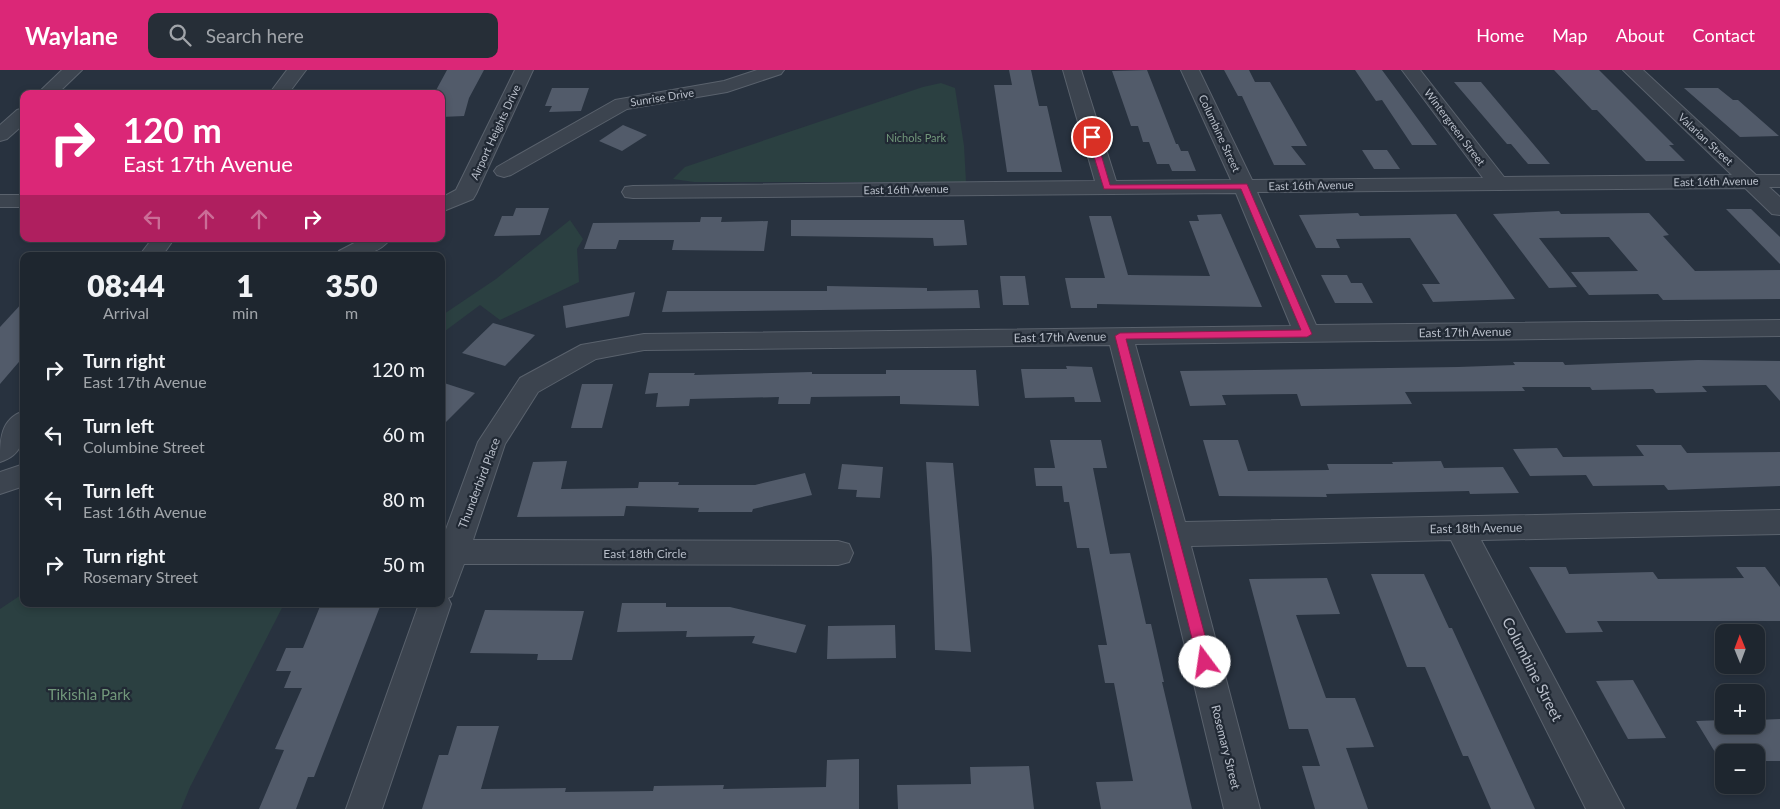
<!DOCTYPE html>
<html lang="en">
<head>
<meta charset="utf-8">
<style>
	:root { --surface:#1e262f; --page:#262e37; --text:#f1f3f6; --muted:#a1a5aa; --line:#3c434b; --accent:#db2777 }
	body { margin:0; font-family:Lato,sans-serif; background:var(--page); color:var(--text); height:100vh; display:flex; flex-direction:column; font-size:19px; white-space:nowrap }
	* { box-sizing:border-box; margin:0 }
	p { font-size:16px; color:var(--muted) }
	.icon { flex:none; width:28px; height:28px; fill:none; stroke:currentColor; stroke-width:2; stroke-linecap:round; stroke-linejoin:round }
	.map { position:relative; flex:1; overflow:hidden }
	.details { position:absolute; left:20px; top:182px; width:425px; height:355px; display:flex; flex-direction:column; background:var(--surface); border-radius:10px; box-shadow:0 2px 8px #0003,0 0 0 1px var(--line) }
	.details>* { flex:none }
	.banner { position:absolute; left:20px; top:20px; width:425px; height:152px; border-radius:10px; box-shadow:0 2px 8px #0003,0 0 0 1px var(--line); background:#db2777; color:#fff; overflow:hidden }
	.needle { width:32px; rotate:359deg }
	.fabs { position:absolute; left:1715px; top:554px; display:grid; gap:10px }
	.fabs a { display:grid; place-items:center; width:50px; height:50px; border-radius:10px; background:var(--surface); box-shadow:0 2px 8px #0003,0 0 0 1px var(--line); font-size:25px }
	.pin { position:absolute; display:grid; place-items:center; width:42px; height:42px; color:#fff; margin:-21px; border:2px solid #fff; border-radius:50%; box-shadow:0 1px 5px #0007 }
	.me { position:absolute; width:55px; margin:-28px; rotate:346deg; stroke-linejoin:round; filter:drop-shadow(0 0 4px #0008) }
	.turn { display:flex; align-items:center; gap:18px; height:105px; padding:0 20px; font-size:22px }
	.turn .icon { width:65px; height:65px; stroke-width:2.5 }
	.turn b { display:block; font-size:35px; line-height:42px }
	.lanes { display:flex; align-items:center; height:48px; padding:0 20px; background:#0003; justify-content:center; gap:25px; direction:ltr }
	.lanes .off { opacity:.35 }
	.eta { display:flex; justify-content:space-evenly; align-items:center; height:85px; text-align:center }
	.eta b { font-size:30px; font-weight:800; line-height:35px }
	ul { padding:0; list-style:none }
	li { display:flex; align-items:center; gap:15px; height:65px; padding:0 20px }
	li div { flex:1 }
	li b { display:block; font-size:19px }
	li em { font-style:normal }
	header { display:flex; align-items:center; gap:30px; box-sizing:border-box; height:70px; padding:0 25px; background:var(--accent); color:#fff }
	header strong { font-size:24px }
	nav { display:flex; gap:28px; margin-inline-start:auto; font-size:18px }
	.search { width:350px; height:45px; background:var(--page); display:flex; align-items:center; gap:12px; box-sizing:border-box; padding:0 18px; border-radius:10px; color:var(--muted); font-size:19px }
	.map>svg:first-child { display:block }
	.green { fill:#2b4041 }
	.building { fill:#525b6a }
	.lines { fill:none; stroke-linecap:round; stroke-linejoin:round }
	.street-casing { stroke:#5a626d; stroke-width:2 }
	.street { fill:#3c444f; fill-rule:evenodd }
	.route { fill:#db2777; stroke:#8e194d }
	.labels { text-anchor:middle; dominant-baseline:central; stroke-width:4.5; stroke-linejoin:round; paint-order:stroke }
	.far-street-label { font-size:11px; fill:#b9bfca; stroke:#212934 }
	.far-park-label { font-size:11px; fill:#72987b; stroke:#212934 }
	.street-label { font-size:12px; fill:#b9bfca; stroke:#212934 }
	.near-street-label { font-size:15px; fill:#b9bfca; stroke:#212934 }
	.near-park-label { font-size:15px; fill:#72987b; stroke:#212934 }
</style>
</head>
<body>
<header>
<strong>Waylane</strong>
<div class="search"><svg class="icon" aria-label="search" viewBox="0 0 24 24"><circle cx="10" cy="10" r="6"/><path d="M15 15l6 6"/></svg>Search here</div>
<nav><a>Home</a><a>Map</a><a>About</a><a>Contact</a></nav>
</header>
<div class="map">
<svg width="1780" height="739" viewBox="0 0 1780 739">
	<rect width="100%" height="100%" fill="#28323f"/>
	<g class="green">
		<path d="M 941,13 L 955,18 L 964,76 L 966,112 L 694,112 L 673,109 L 685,97 L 923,17 Z"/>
		<path d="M 570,150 L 583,169 L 577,179 L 579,212 L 500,250 L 480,235 L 441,264 L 441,246 L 496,209 Z"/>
		<path d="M 24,523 L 24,534 L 284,534 L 190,717 L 181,739 L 0,739 L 0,539 Z"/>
	</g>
	<g class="building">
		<path d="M 447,0 L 484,0 L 469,28 L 464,46 L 441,47 L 441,24 L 434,24 Z"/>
		<path d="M 1009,0 L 1031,0 L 1039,36 L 1047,36 L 1062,102 L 1007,102 L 994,15 L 1012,15 Z"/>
		<path d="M 1147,0 L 1176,74 L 1178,74 L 1181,81 L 1188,81 L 1196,101 L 1172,101 L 1169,94 L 1157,94 L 1149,72 L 1143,72 L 1138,56 L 1131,56 L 1112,1 Z"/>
		<path d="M 1224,0 L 1249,0 L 1255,12 L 1270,12 L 1307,76 L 1291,76 L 1306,95 L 1274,95 L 1242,26 L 1238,26 Z"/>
		<path d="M 1355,0 L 1382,0 L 1437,75 L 1412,75 L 1382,30 L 1376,31 Z"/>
		<path d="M 1554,0 L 1599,0 L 1674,75 L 1669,75 L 1685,91 L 1646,91 L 1597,40 L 1592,40 Z"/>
		<path d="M 1454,12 L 1481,12 L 1550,94 L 1528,94 L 1511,74 L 1507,74 Z"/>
		<path d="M 552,18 L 589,18 L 581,41 L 549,42 L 552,36 L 545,36 Z"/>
		<path d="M 1684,18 L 1718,18 L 1733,30 L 1738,30 L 1779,66 L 1740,67 Z"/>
		<path d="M 623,55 L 647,65 L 622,81 L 599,71 Z"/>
		<path d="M 1362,80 L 1387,80 L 1400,99 L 1374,99 Z"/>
		<path d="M 516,138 L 549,138 L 540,165 L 494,166 L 502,146 L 513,146 Z"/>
		<path d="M 1726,139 L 1751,139 L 1780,167 L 1780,194 Z"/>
		<path d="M 1559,141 L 1561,144 L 1649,143 L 1669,165 L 1663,166 L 1695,201 L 1780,200 L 1780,229 L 1663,230 L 1658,224 L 1589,225 L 1571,202 L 1638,201 L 1609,167 L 1539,168 L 1577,217 L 1549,218 L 1493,144 Z"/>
		<path d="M 1358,143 L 1360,146 L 1456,144 L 1515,229 L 1433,232 L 1422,214 L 1440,214 L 1410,168 L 1336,169 L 1340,178 L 1316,178 L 1299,145 Z"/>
		<path d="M 1221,144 L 1262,237 L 1097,234 L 1097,238 L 1071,238 L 1065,208 L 1105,208 L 1089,146 L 1111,146 L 1128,205 L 1210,206 L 1189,151 L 1199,151 L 1197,145 Z"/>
		<path d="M 701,147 L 722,147 L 721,152 L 768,151 L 764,181 L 672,180 L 674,170 L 619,170 L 616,179 L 584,179 L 593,153 L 700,152 Z"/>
		<path d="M 791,150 L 964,150 L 967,175 L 934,176 L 933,168 L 791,166 Z"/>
		<path d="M 1321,205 L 1347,205 L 1351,213 L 1362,213 L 1373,233 L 1335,233 Z"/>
		<path d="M 1000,206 L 1025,206 L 1029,235 L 1003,235 Z"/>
		<path d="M 827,216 L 927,218 L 927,221 L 978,220 L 980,238 L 662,242 L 667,221 L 827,221 Z"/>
		<path d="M 635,222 L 629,246 L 566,258 L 563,236 Z"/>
		<path d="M 24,231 L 24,286 L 0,314 L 0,257 Z"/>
		<path d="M 493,253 L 535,265 L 505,296 L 462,283 Z"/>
		<path d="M 1698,290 L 1780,291 L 1780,331 L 1766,315 L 1702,316 L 1707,322 L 1656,323 L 1653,319 L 1592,320 L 1590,317 L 1522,317 L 1525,321 L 1405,322 L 1412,334 L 1301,336 L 1297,324 L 1222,325 L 1226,335 L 1190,336 L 1180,301 L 1458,297 L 1515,295 L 1513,292 L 1563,292 L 1565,295 Z"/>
		<path d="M 1066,296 L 1092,297 L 1101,332 L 1075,332 L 1074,327 L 1025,328 L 1021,299 L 1067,299 Z"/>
		<path d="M 886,300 L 976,300 L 979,336 L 900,334 L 900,326 L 811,327 L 810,334 L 778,334 L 779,327 L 690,329 L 689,336 L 656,337 L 658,323 L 645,324 L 649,303 L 695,303 L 694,305 L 812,302 L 812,304 L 886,304 Z"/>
		<path d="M 441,312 L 475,323 L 441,357 Z"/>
		<path d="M 582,314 L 613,314 L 602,358 L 571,358 Z"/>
		<path d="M 1050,370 L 1101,370 L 1107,398 L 1093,398 L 1110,484 L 1130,483 L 1146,554 L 1151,554 L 1164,612 L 1162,612 L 1192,739 L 1101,739 L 1096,712 L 1133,711 L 1114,613 L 1105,613 L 1098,575 L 1107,575 L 1089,478 L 1077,478 L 1069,432 L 1064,432 L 1062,416 L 1036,416 L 1034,398 L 1055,398 Z"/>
		<path d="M 1203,370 L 1238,370 L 1248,401 L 1329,400 L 1327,394 L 1393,394 L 1392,392 L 1441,391 L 1444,398 L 1503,397 L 1519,423 L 1470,424 L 1469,421 L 1326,424 L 1327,427 L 1219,426 Z"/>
		<path d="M 1636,375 L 1681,375 L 1687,383 L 1780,382 L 1780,416 L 1668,420 L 1664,415 L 1593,416 L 1586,405 L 1530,406 L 1513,379 L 1557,378 L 1563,387 L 1644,386 Z"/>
		<path d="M 567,391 L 561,419 L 638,418 L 639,412 L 679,412 L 678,415 L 755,415 L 805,403 L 812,425 L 753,439 L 752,442 L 698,442 L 699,438 L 626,436 L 624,446 L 517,447 L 533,392 Z"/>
		<path d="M 926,392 L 953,393 L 971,582 L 935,580 L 932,488 Z"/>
		<path d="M 842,394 L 883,397 L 880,428 L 856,427 L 857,420 L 838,419 Z"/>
		<path d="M 1529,497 L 1566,497 L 1569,504 L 1653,502 L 1658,509 L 1744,508 L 1736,497 L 1765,497 L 1780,517 L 1780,551 L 1597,551 L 1603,562 L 1566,563 Z"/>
		<path d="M 1371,504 L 1424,504 L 1449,558 L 1452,558 L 1535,739 L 1491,739 L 1468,686 L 1463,686 L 1425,597 L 1407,597 Z"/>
		<path d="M 1327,508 L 1340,544 L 1296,545 L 1326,628 L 1355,628 L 1374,677 L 1346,678 L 1368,739 L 1315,739 L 1302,696 L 1320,696 L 1308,659 L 1289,659 L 1249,509 Z"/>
		<path d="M 622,533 L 666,533 L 666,537 L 730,537 L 806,555 L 796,583 L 752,573 L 755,566 L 686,567 L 687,561 L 617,562 Z"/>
		<path d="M 321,534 L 381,534 L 314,707 L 308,707 L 296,739 L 259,739 L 284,680 L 275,679 L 302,618 L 284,618 L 291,601 L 276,601 L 286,578 L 303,578 Z"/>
		<path d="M 485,540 L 584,541 L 572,590 L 537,590 L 538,584 L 470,583 Z"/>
		<path d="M 895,555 L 896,588 L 827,589 L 828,556 Z"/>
		<path d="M 1633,610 L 1666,668 L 1628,669 L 1596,611 Z"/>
		<path d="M 1780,649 L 1780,691 L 1756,691 L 1756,682 L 1724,682 L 1724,692 L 1721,692 L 1696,651 L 1724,650 L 1724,655 L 1756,655 L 1756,650 Z"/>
		<path d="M 457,656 L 499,656 L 481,719 L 566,718 L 565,722 L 653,721 L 654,716 L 724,715 L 723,719 L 826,717 L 827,690 L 859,689 L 859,739 L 422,739 L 439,685 L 448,685 Z"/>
		<path d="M 1029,696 L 1034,739 L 898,739 L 897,715 L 971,714 L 970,697 Z"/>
	</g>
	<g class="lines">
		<g class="street-casing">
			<g id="street">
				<path d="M 62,0 L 82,0 L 57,24 L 37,24 Z"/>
				<path d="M 287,0 L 306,0 L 288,24 L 269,24 Z"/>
				<path d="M 515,0 L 533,0 L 476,124 L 473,129 L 441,142 L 441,128 L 456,120 Z"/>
				<path d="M 757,0 L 784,0 L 781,4 L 727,22 L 627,39 L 511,105 L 504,107 L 497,105 L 494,101 L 497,97 L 615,30 L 724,11 Z"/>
				<path d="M 1063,0 L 1081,0 L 1116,111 L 1231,110 L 1181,0 L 1199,0 L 1252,110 L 1483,108 L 1402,0 L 1420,0 L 1504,107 L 1732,105 L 1623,0 L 1643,0 L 1756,105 L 1780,105 L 1780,117 L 1769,117 L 1780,127 L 1780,145 L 1772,144 L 1745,118 L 1257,122 L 1316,255 L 1780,250 L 1780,266 L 1135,274 L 1185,452 L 1780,440 L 1780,464 L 1481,470 L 1624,739 L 1586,739 L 1451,470 L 1191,476 L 1260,739 L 1224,739 L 1158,464 L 1110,275 L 644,280 L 596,289 L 538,322 L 505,374 L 473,470 L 838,471 L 849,474 L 853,483 L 849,492 L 838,495 L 464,494 L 452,526 L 448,528 L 451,534 L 382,739 L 346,739 L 419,534 L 441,534 L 441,473 L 478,372 L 520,308 L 581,275 L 644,264 L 1291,256 L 1236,123 L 633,128 L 625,127 L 622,122 L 625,117 L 633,116 L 1095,111 Z"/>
				<path d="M 24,38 L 24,54 L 7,69 L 0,71 L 0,55 L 17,40 Z"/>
				<rect x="0" y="125" width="24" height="12"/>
				<path d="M 152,169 L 174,169 L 162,186 L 139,186 Z"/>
				<path d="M 362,169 L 390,169 C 378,186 354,187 336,186 L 339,181 Z"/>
				<path d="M 24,341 C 24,364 26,384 0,392 C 0,370 0,349 24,341 Z"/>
				<path d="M 24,394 L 24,416 L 0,424 L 0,402 Z"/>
			</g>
		</g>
		<use href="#street" class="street"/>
	</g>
	<path class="route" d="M 1092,65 L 1096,67 L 1110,115 L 1247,114 L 1312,264 L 1307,267 L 1126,269 L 1212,592 L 1210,597 L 1205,599 L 1200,597 L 1198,592 L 1115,266 L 1120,263 L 1301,260 L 1241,119 L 1104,119 L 1088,67 Z"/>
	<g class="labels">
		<g class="far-street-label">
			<text transform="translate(662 27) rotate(-9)">Sunrise Drive</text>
			<text transform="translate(1455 57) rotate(53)">Wintergreen Street</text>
			<text transform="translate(495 62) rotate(-65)">Airport Heights Drive</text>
			<text transform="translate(1220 63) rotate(65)">Columbine Street</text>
			<text transform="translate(1706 69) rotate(43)">Valarian Street</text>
			<text transform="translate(1716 111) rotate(-1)">East 16th Avenue</text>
			<text transform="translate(1311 115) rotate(-1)">East 16th Avenue</text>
			<text transform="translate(906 119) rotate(-1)">East 16th Avenue</text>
		</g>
		<g class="far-park-label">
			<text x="916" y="67">Nichols Park</text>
		</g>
		<g class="street-label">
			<text transform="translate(1465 262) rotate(-1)">East 17th Avenue</text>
			<text transform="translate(1060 267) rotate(-1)">East 17th Avenue</text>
			<text transform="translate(479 413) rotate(-69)">Thunderbird Place</text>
			<text transform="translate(1476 458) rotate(-1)">East 18th Avenue</text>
			<text x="645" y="483">East 18th Circle</text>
			<text transform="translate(1226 677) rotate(76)">Rosemary Street</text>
		</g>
		<g class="near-street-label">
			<text transform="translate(1533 599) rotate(63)">Columbine Street</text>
		</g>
		<g class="near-park-label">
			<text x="89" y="624">Tikishla Park</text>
		</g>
	</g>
</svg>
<div class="fabs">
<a><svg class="needle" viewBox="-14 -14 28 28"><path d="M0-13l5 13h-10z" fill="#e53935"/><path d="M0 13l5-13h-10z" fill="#a1a5aa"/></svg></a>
<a>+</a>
<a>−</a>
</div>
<div class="pin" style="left:1092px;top:67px;background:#d93025"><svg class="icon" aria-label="arrive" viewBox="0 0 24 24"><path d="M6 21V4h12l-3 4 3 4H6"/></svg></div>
<svg class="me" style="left:1205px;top:592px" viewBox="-20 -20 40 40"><circle r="19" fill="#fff"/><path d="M0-13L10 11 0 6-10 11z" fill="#db2777"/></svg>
<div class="banner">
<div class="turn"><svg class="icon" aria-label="right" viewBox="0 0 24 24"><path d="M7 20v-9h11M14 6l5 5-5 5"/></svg><div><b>120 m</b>East 17th Avenue</div></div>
<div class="lanes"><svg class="icon off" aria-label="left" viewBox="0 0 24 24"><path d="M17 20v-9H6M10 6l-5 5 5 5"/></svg><svg class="icon off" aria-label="ahead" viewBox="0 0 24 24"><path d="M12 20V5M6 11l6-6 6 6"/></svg><svg class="icon off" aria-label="ahead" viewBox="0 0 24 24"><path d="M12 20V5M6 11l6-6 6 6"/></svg><svg class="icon" aria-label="right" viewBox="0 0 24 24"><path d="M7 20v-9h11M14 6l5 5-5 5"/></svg></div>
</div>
<section class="details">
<div class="eta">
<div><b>08:44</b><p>Arrival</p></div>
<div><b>1</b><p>min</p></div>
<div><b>350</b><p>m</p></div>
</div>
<ul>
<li><svg class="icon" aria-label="right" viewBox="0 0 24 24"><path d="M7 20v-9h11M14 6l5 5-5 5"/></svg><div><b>Turn right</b><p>East 17th Avenue</p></div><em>120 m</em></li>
<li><svg class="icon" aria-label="left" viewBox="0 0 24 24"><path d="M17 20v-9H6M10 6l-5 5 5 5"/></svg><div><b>Turn left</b><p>Columbine Street</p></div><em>60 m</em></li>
<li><svg class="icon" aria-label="left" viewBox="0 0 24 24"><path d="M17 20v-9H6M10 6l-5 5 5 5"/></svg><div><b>Turn left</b><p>East 16th Avenue</p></div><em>80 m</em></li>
<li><svg class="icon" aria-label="right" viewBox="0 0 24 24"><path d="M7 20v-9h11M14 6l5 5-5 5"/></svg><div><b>Turn right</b><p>Rosemary Street</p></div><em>50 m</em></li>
</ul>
</section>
</div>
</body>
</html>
